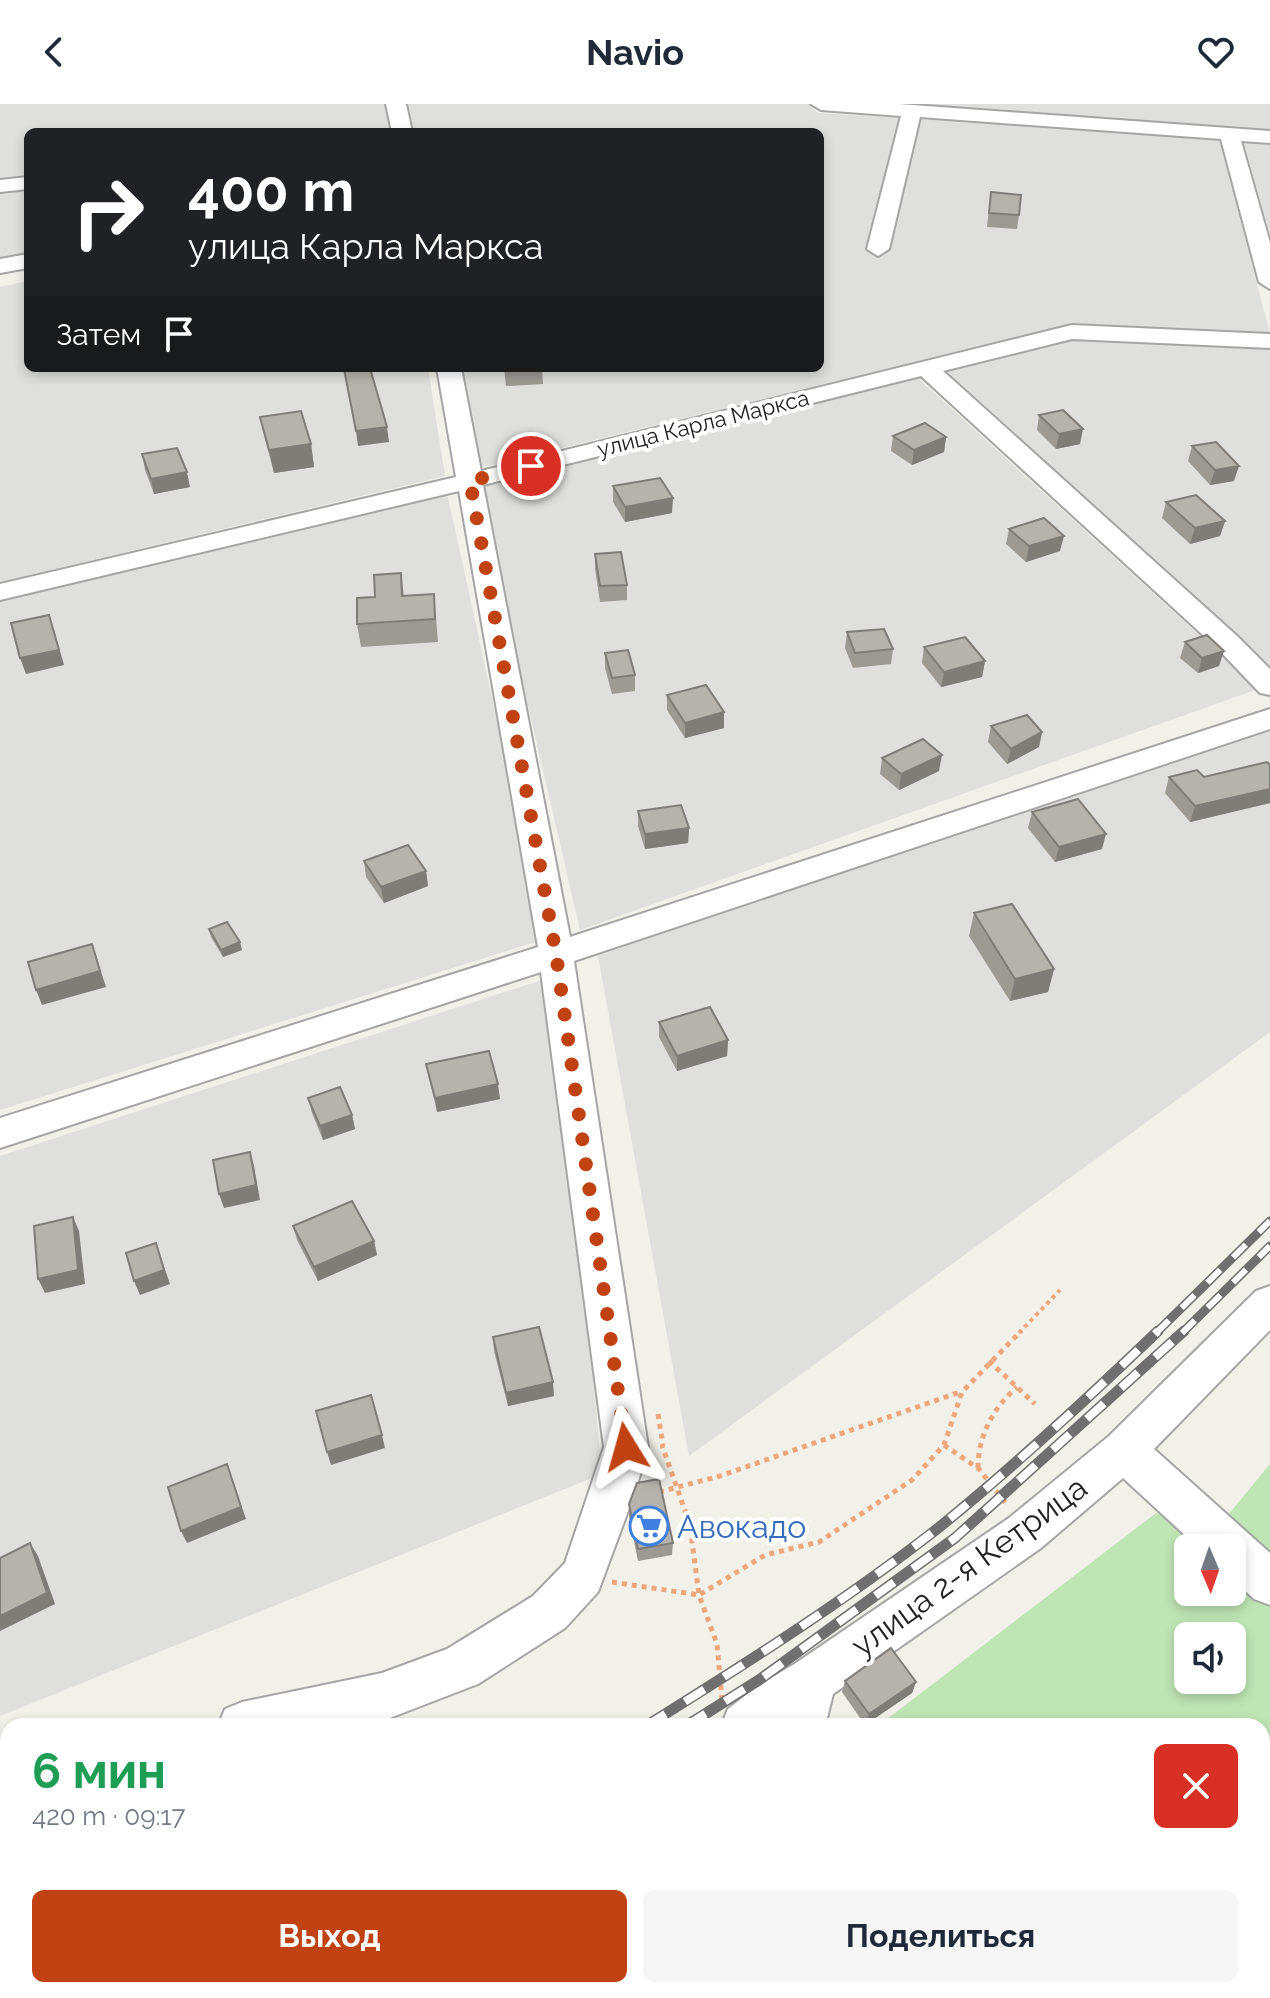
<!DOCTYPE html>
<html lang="ru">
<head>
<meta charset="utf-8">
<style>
	:root { --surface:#fff; --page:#f6f6f7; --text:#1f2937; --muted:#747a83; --accent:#c04213 }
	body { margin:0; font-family:Raleway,sans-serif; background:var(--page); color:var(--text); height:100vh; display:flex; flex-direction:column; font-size:30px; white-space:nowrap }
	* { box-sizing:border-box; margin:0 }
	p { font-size:26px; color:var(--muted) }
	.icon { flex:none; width:44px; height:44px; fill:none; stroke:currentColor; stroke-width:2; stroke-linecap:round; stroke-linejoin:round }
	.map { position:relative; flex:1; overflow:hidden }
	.panel { position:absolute; left:0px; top:1614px; width:1270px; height:280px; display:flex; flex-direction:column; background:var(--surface); border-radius:24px 24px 0 0; box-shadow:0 4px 12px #0003 }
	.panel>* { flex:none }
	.hud { position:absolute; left:24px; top:24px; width:800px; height:244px; border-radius:12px; box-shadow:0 4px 12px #0003; background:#202124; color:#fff; overflow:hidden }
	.needle { width:52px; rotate:178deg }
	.fabs { position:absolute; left:1174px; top:1430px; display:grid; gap:16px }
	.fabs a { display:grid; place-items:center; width:72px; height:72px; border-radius:12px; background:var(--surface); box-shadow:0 4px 12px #0003; font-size:40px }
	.pin { position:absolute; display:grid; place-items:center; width:68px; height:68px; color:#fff; margin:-34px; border:4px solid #fff; border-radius:50%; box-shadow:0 2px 8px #0007 }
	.me { position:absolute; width:88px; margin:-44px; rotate:352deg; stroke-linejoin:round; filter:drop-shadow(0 0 6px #0008) }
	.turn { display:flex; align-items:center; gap:28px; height:168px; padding:0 32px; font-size:36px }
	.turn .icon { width:104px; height:104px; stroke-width:2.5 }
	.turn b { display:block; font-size:56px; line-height:68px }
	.then { display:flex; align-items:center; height:76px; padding:0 32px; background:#0003; gap:16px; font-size:30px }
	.round { display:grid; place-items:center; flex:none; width:84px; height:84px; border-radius:12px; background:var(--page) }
	.summary { display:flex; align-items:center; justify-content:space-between; height:136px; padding:0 32px }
	h1 { font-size:48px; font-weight:700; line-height:60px; color:#1e9e55 }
	.button { display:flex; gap:16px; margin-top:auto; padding:16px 32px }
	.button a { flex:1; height:92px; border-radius:12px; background:var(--accent); color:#fff; font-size:32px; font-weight:700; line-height:92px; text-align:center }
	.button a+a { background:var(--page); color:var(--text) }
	header { display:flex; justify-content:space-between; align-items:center; height:104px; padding:0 32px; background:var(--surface); font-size:36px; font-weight:700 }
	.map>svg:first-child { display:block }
	.residential { fill:#dfdfde }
	.grass { fill:#bfe5b4; fill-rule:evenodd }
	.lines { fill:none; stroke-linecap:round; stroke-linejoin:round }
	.minor-casing { stroke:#a5a5a5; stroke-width:4 }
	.path-far1 { stroke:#eea77d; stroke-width:4; stroke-dasharray:4 4; stroke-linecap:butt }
	.path { stroke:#eea77d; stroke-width:5; stroke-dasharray:5 5; stroke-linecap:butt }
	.minor { fill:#fff; fill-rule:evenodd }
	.rail-far1-casing { stroke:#6f6f6f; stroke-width:9 }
	.rail-casing { stroke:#6f6f6f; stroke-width:11 }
	.rail-far1 { stroke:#fff; stroke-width:6; stroke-dasharray:18; stroke-linecap:butt }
	.rail { stroke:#fff; stroke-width:8; stroke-dasharray:23; stroke-linecap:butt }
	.wall { fill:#9d9a94 }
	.shaded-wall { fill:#7f7d78 }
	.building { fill:#b6b3ac; stroke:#7f7d78; stroke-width:2 }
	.route { stroke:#c04213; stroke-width:14; stroke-dasharray:0 25.2 }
	.labels { text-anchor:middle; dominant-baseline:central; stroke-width:8; stroke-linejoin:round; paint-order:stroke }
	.far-street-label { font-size:22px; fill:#212121; stroke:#fff }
	.near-shop-label { font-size:32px; fill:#366cbe; stroke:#fff; text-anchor:start }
	.near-street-label { font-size:32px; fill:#212121; stroke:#fff }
</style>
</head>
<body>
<header><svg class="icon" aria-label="back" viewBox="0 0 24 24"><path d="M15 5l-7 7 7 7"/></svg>Navio<svg class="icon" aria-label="heart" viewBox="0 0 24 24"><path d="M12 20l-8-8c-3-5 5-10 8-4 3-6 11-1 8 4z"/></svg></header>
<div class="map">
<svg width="1270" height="1894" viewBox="0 0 1270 1894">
	<rect width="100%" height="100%" fill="#f1f0e9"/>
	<g class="residential">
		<path d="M 0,0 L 385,0 L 391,28 L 28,28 L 28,72 L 0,75 Z"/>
		<path d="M 408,0 L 808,0 L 818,9 L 1219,33 L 1270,230 L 1067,221 L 475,365 L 457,264 L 820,264 L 820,28 L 414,28 Z"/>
		<path d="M 830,0 L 1270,0 L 1270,28 L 1229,24 Z"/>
		<path d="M 1243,35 L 1270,37 L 1270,131 Z"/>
		<path d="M 28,83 L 28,151 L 0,156 L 0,85 Z"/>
		<path d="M 28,177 L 28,264 L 428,264 L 445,372 L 0,478 L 0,183 Z"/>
		<path d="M 1077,234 L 1270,244 L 1270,562 L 942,268 Z"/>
		<path d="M 918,274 L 1258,585 L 580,826 L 477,382 Z"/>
		<path d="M 447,389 L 545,835 L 0,1006 L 0,496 Z"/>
		<path d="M 1270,609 L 1270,928 L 689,1352 L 598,852 Z"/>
		<path d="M 554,872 L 602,1370 L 0,1612 L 0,1052 Z"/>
	</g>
	<path class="grass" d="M 1270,1360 L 1270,1894 L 720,1894 L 726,1886 L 1262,1886 L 1262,1622 L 878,1622 L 1156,1409 L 1214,1428 ZM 1188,1444 L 1232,1444 L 1232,1488 L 1188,1488 ZM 1188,1532 L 1232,1532 L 1232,1576 L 1188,1576 Z"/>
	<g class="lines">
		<g class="minor-casing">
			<g id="minor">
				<path d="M 386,0 L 406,0 L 412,28 L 392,28 Z"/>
				<path d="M 811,0 L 899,0 L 1270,27 L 1270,39 L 1241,37 L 1270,139 L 1270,185 L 1259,178 L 1221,35 L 920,13 L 889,145 L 878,152 L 867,145 L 901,12 L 821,6 Z"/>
				<path d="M 28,73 L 28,85 L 0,88 L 0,76 Z"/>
				<path d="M 28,150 L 28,164 L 0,169 L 0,155 Z"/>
				<path d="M 1072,221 L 1270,230 L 1270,244 L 1072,235 L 943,267 L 1237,532 L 1270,565 L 1270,591 L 1260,589 L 1217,544 L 921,272 L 483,381 L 570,833 L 1270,605 L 1270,625 L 574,857 L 648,1343 L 635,1388 L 598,1488 L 565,1524 L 478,1580 L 382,1617 L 357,1622 L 218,1622 L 225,1605 L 242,1598 L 382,1569 L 447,1545 L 533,1492 L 565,1459 L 604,1343 L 541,868 L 0,1044 L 0,1014 L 538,843 L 459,387 L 0,496 L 0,480 L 456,373 L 437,264 L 461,264 L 481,367 Z"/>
				<path d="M 1270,1182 L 1270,1226 L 1154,1345 L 1270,1449 L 1270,1501 L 1254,1495 L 1232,1474 L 1232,1444 L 1199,1444 L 1123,1374 L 1041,1444 L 833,1590 L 825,1622 L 721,1622 L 728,1605 L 756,1583 L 796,1559 L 1009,1414 L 1109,1332 L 1256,1187 Z"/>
				<path d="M 8,1730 L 8,1780 L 0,1783 L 0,1733 Z"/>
				<path d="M 493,1886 L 560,1886 L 557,1894 L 490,1894 Z"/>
				<path d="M 571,1886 L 623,1886 L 626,1894 L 574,1894 Z"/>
			</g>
		</g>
		<path class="path-far1" d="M 1019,1229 L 1060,1186"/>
		<g class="path">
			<path d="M 989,1257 L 1035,1300"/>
			<path d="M 658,1310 L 663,1341"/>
			<path d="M 944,1341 L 979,1365 L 1008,1402"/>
			<path d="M 978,1364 C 978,1332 993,1304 1017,1283"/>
			<path d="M 659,1388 L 720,1372 L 960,1288"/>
			<path d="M 612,1478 L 699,1491 L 690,1421 L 662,1341"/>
			<path d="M 722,1596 L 717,1540 L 699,1491 L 765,1451 L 819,1438 L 912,1376 L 944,1341 L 962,1288 L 1021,1227"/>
		</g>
		<use href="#minor" class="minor"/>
		<g class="rail-far1-casing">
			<g id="rail-far1">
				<path d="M 1156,1229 L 1270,1117"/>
				<path d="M 1182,1229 L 1270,1142"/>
			</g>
		</g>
		<g class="rail-casing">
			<g id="rail">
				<path d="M 646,1622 C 745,1560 845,1497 937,1425 C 1014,1363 1087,1295 1158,1227"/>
				<path d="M 686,1622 L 759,1576 L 955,1434 L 1184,1227"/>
				<path d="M 130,1894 L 148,1886"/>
				<path d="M 197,1894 L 214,1886"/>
			</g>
		</g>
		<use href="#rail-far1" class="rail-far1"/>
		<use href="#rail" class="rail"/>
	</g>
	<g class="wall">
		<path d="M 991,88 L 1019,111 L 1017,125 L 987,123 Z"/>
		<path d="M 504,264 L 542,264 L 543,280 L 506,282 Z"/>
		<path d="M 1039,311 L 1080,340 L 1056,345 L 1037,326 Z"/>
		<path d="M 260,313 L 311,340 L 314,363 L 274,369 L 265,335 Z"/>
		<path d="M 893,332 L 946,333 L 944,348 L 912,361 L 891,347 Z"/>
		<path d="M 1192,342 L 1234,377 L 1210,381 L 1188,357 Z"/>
		<path d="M 142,350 L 190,383 L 154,390 L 145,366 Z"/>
		<path d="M 613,382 L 672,409 L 625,418 L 613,398 Z"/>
		<path d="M 1166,398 L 1225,417 L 1220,432 L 1190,440 L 1162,414 Z"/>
		<path d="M 1009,425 L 1060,447 L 1026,458 L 1006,440 Z"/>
		<path d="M 595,450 L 627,481 L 627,496 L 600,498 L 595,465 Z"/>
		<path d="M 401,469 L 404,492 L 434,490 L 438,538 L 361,543 L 357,520 L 375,493 Z"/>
		<path d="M 847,528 L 893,545 L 891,560 L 853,564 L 845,544 Z"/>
		<path d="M 1185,538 L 1219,562 L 1198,569 L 1180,554 Z"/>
		<path d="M 924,543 L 985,557 L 982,573 L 941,583 L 922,559 Z"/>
		<path d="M 605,549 L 635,571 L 635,587 L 612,590 L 605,564 Z"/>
		<path d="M 667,591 L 724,608 L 724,624 L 685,634 L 667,606 Z"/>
		<path d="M 991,622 L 1042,628 L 1039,643 L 1007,660 L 988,638 Z"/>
		<path d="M 882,654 L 939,667 L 899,686 L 880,670 Z"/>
		<path d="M 1270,661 L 1270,699 L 1190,718 L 1165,689 L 1169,673 L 1204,673 Z"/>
		<path d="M 638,707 L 689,724 L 688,739 L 645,745 L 638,722 Z"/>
		<path d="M 1032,708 L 1102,745 L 1055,758 L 1028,724 Z"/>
		<path d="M 364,757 L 426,767 L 428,782 L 384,799 L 366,773 Z"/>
		<path d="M 974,809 L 1054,865 L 1048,888 L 1010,897 L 969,832 Z"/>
		<path d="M 209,825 L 242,846 L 223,853 L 211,833 Z"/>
		<path d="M 659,918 L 728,936 L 727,952 L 677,967 L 659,933 Z"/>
		<path d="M 426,960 L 500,995 L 437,1008 Z"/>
		<path d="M 308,994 L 352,1011 L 355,1025 L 323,1036 L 312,1009 Z"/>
		<path d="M 293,1122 L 374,1137 L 377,1151 L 318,1177 L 297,1136 Z"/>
		<path d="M 493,1233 L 554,1292 L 508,1302 L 494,1247 Z"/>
		<path d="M 629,1400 L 673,1439 L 672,1451 L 638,1457 L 629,1412 Z"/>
		<path d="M 845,1577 L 916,1578 L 912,1589 L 865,1621 L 842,1588 Z"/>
	</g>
	<g class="shaded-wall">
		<path d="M 387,323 L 389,338 L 358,342 L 356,327 Z"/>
		<path d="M 1083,325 L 1080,340 L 1056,345 L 1059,330 Z"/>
		<path d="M 946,333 L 944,348 L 912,361 L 914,346 Z"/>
		<path d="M 311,340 L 314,363 L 274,369 L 269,346 Z"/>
		<path d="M 1239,362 L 1234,377 L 1210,381 L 1215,366 Z"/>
		<path d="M 187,368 L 190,383 L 154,390 L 151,375 Z"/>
		<path d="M 673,394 L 672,409 L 625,418 L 625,403 Z"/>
		<path d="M 1225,417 L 1220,432 L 1190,440 L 1195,424 Z"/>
		<path d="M 1064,432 L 1060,447 L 1026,458 L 1029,442 Z"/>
		<path d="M 54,526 L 64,561 L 26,570 L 20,554 Z"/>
		<path d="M 1224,547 L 1219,562 L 1198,569 L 1202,554 Z"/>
		<path d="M 985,557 L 982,573 L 941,583 L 944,568 Z"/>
		<path d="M 724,608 L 724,624 L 685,634 L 685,619 Z"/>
		<path d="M 1042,628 L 1039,643 L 1007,660 L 1011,645 Z"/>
		<path d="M 942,651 L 939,667 L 899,686 L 901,670 Z"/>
		<path d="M 1270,685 L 1270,699 L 1190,718 L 1195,702 Z"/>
		<path d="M 689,724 L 688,739 L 645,745 L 645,730 Z"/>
		<path d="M 1106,730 L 1102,745 L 1055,758 L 1059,743 Z"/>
		<path d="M 426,767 L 428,782 L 384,799 L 381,783 Z"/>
		<path d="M 240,838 L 242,846 L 223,853 L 221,846 Z"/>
		<path d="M 92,840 L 106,883 L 42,901 L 36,886 Z"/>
		<path d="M 1054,865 L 1048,888 L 1010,897 L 1015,875 Z"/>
		<path d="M 728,936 L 727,952 L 677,967 L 677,952 Z"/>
		<path d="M 498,980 L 500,995 L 437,1008 L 435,994 Z"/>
		<path d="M 352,1011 L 355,1025 L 323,1036 L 320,1022 Z"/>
		<path d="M 250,1048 L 254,1062 L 260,1096 L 224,1104 L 219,1090 Z"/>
		<path d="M 73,1113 L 79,1127 L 85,1180 L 45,1189 L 38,1175 Z"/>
		<path d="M 374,1137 L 377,1151 L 318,1177 L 314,1163 Z"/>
		<path d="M 156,1139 L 170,1180 L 140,1191 L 134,1177 Z"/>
		<path d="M 553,1278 L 554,1292 L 508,1302 L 506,1289 Z"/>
		<path d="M 382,1331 L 385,1344 L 331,1361 L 327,1348 Z"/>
		<path d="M 227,1360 L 246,1415 L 187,1439 L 181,1427 Z"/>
		<path d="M 30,1439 L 38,1452 L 55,1500 L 0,1527 L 0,1512 Z"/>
		<path d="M 916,1578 L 912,1589 L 865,1621 L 869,1610 Z"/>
	</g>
	<g class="building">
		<path d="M 991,88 L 1021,91 L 1019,111 L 989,109 Z"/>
		<path d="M 352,264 L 370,264 L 387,323 L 356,327 L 344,265 Z"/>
		<path d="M 505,264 L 542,264 L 542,265 L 505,267 Z"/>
		<path d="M 1063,306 L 1083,325 L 1059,330 L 1039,311 Z"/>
		<path d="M 301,307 L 311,340 L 269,346 L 260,313 Z"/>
		<path d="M 925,319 L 946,333 L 914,346 L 893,332 Z"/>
		<path d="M 1216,338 L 1239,362 L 1215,366 L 1192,342 Z"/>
		<path d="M 177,344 L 187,368 L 151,375 L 142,350 Z"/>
		<path d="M 660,374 L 673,394 L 625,403 L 613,382 Z"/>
		<path d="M 1196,391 L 1225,417 L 1195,424 L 1166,398 Z"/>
		<path d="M 1044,414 L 1064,432 L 1029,442 L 1009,425 Z"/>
		<path d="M 621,448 L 627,481 L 600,482 L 595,450 Z"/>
		<path d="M 401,469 L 402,492 L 434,490 L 435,515 L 357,520 L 357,494 L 375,493 L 374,471 Z"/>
		<path d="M 49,511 L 59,546 L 20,554 L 11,519 Z"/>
		<path d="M 884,525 L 893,545 L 855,549 L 847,528 Z"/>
		<path d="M 1207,531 L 1224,547 L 1202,554 L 1185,538 Z"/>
		<path d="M 965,533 L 985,557 L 944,568 L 924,543 Z"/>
		<path d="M 628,546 L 635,571 L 612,574 L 605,549 Z"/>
		<path d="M 706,581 L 724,608 L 685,619 L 667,591 Z"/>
		<path d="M 1027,611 L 1042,628 L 1011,645 L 991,622 Z"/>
		<path d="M 923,635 L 942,651 L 901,670 L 882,654 Z"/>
		<path d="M 1267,658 L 1270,661 L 1270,685 L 1195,702 L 1169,673 L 1197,666 L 1204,673 Z"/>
		<path d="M 1078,695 L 1106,730 L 1059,743 L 1032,708 Z"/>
		<path d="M 681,701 L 689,724 L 645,730 L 638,707 Z"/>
		<path d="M 408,741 L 426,767 L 381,783 L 364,757 Z"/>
		<path d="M 1012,800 L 1054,865 L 1015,875 L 974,809 Z"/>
		<path d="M 227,818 L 240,838 L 221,846 L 209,825 Z"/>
		<path d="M 92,840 L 100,867 L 36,886 L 28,858 Z"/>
		<path d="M 710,903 L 728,936 L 677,952 L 659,918 Z"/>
		<path d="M 489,947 L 498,980 L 435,994 L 426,960 Z"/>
		<path d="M 340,983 L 352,1011 L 320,1022 L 308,994 Z"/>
		<path d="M 250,1048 L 256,1081 L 219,1090 L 213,1056 Z"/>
		<path d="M 352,1097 L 374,1137 L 314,1163 L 293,1122 Z"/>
		<path d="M 73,1113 L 78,1166 L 38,1175 L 34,1122 Z"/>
		<path d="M 156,1139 L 164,1166 L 134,1177 L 126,1149 Z"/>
		<path d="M 539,1223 L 553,1278 L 506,1289 L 493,1233 Z"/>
		<path d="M 371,1291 L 382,1331 L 327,1348 L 316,1307 Z"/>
		<path d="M 227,1360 L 241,1403 L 181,1427 L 168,1383 Z"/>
		<path d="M 659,1375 L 673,1439 L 638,1445 L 629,1400 L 637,1379 Z"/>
		<path d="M 30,1439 L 47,1489 L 0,1512 L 0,1454 Z"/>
		<path d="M 891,1544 L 916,1578 L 869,1610 L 845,1577 Z"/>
	</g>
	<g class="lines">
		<path class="route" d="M 531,362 L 470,377 L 556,850 L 626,1343"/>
	</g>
	<defs>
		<g id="supermarket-ring" transform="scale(2)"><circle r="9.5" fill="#fff" stroke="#3f7fe0" stroke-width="1.5"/><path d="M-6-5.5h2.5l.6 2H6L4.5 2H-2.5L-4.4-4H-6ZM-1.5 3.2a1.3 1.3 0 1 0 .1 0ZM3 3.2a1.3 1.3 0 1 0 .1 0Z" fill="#3f7fe0"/></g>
	</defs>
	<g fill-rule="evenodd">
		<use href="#supermarket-ring" x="649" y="1422"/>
	</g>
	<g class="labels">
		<g class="far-street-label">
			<text transform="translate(703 319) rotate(-14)">улица Карла Маркса</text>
		</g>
		<g class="near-shop-label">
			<text x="677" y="1422">Авокадо</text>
		</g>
		<g class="near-street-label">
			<text transform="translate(969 1462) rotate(-36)">улица 2-я Кетрица</text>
		</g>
	</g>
</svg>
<div class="fabs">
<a><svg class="needle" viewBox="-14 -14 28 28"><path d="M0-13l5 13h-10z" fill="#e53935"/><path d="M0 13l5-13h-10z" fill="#747a83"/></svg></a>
<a><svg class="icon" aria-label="sound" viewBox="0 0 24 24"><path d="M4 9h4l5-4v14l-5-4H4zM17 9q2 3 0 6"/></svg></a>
</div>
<div class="pin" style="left:531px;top:362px;background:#d93025"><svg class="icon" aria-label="arrive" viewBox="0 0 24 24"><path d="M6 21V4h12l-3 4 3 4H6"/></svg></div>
<svg class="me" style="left:626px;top:1343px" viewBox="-20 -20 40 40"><path d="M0-17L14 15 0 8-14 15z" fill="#c04213" stroke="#fff" stroke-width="4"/></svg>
<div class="hud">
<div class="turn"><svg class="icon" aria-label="right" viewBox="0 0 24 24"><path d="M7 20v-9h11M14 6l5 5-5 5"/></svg><div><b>400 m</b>улица Карла Маркса</div></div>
<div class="then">Затем<svg class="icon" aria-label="arrive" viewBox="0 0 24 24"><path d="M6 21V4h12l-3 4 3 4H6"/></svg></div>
</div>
<section class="panel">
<div class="summary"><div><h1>6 мин</h1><p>420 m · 09:17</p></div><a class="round" style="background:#d93025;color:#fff"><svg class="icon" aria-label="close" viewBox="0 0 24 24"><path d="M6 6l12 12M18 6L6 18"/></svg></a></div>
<div class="button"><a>Выход</a><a>Поделиться</a></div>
</section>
</div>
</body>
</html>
